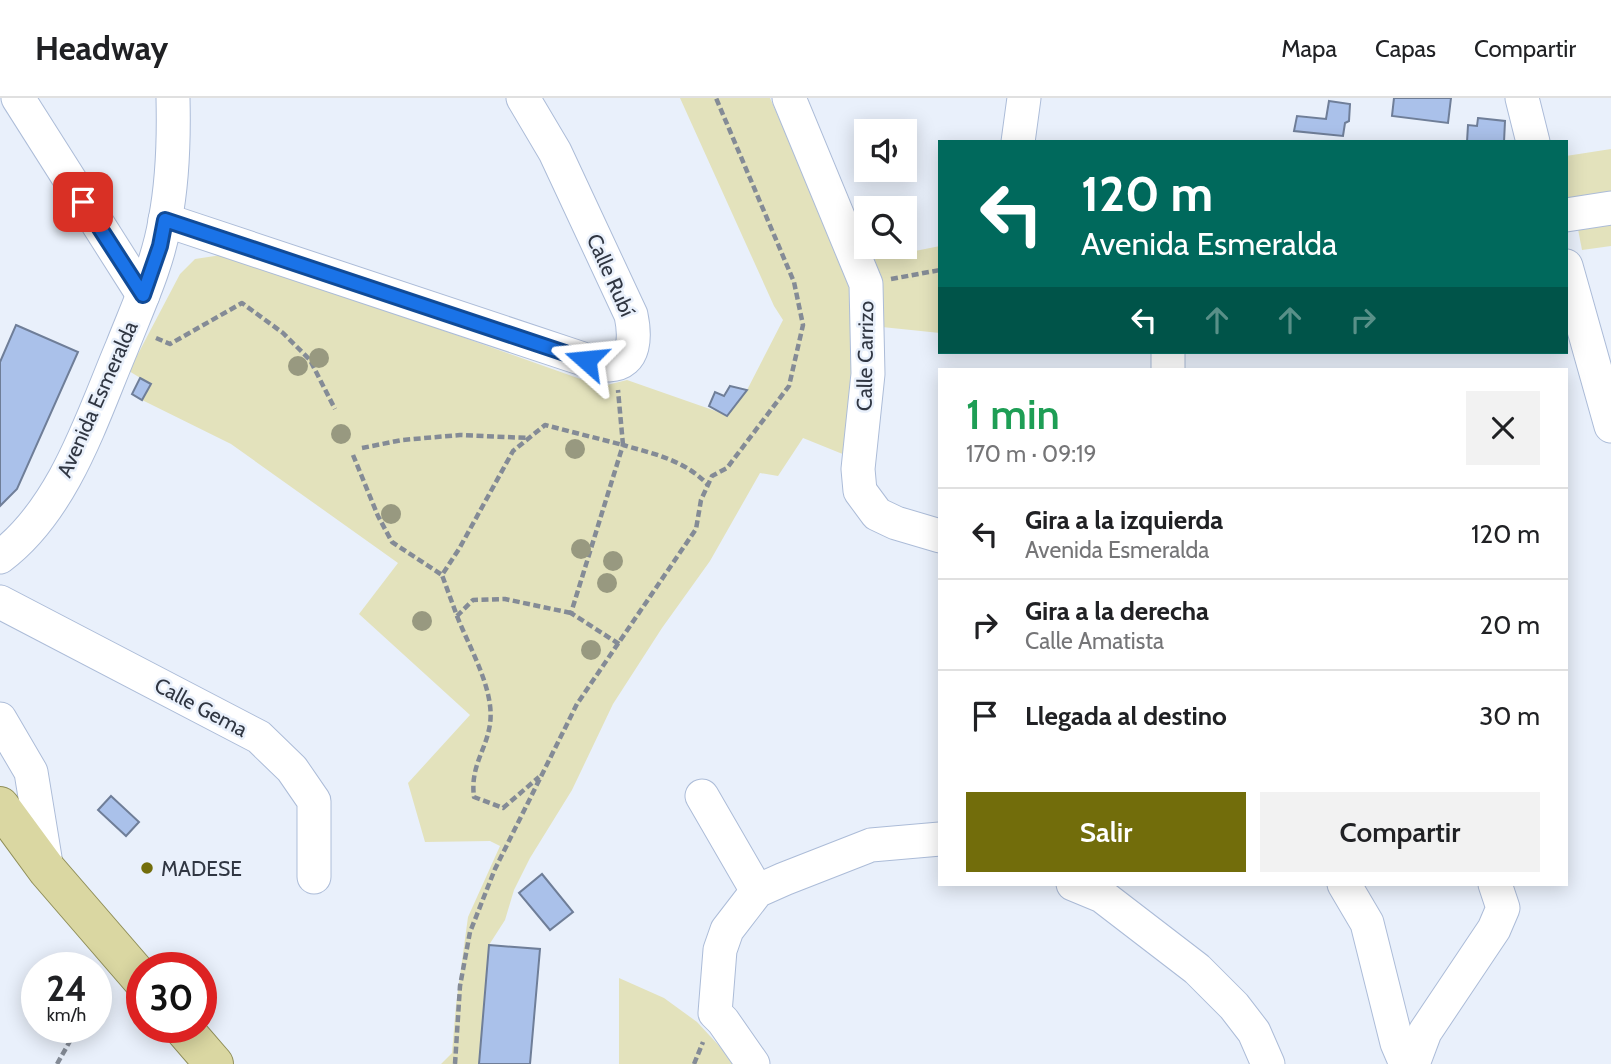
<!DOCTYPE html>
<html lang="es">
<head>
<meta charset="utf-8">
<style>
	:root { --surface:#fff; --page:#f2f2f2; --text:#202124; --muted:#757577; --line:#e0e0e0; --accent:#726d0b }
	body { margin:0; font-family:Cabin,sans-serif; background:var(--page); color:var(--text); height:100vh; display:flex; flex-direction:column; font-size:26px; white-space:nowrap }
	* { box-sizing:border-box; margin:0 }
	p { font-size:23px; color:var(--muted) }
	.icon { flex:none; width:38px; height:38px; fill:none; stroke:currentColor; stroke-width:2; stroke-linecap:round; stroke-linejoin:round }
	.map { position:relative; flex:1; overflow:hidden }
	.sheet { position:absolute; left:938px; top:270px; width:630px; height:518px; display:flex; flex-direction:column; background:var(--surface); border-radius:0px; box-shadow:0 4px 18px #0003 }
	.sheet>* { flex:none }
	.banner { position:absolute; left:938px; top:42px; width:630px; height:214px; border-radius:0px; box-shadow:0 4px 18px #0003; background:#00695c; color:#fff; overflow:hidden }
	.fabs { position:absolute; left:854px; top:21px; display:grid; gap:14px }
	.fabs a { display:grid; place-items:center; width:63px; height:63px; border-radius:0px; background:var(--surface); box-shadow:0 4px 18px #0003; font-size:35px }
	.speed { position:absolute; left:21px; top:854px; display:flex; gap:14px; font-size:35px; font-weight:700; text-align:center }
	.speed>* { display:grid; place-content:center; width:91px; height:91px; border-radius:50%; background:var(--surface); box-shadow:0 4px 18px #0003; line-height:1 }
	.speed small { font-size:18px; font-weight:400 }
	.speed .limit { border:10px solid #d22; background:#fff; color:#111 }
	.pin { position:absolute; display:grid; place-items:center; width:60px; height:60px; color:#fff; margin:-30px; border-radius:14px; box-shadow:0 4px 10px #0006 }
	.me { position:absolute; width:77px; margin:-38px; rotate:288deg; stroke-linejoin:round; filter:drop-shadow(0 0 5px #0008) }
	.turn { display:flex; align-items:center; gap:24px; height:147px; padding:0 28px; font-size:32px }
	.turn .icon { width:91px; height:91px; stroke-width:2.5 }
	.turn b { display:block; font-size:49px; line-height:60px }
	.lanes { display:flex; align-items:center; height:66px; padding:0 28px; background:#0003; justify-content:center; gap:35px; direction:ltr }
	.lanes .off { opacity:.35 }
	.round { display:grid; place-items:center; flex:none; width:74px; height:74px; border-radius:0px; background:var(--page) }
	.head { display:flex; align-items:center; justify-content:space-between; height:119px; padding:0 28px }
	h1 { font-size:42px; font-weight:600; line-height:52px; color:#1e9e55 }
	.cta { display:flex; gap:14px; margin-top:auto; padding:14px 28px }
	.cta a { flex:1; height:80px; border-radius:0px; background:var(--accent); color:#fff; font-size:28px; font-weight:600; line-height:80px; text-align:center }
	.cta a+a { background:var(--page); color:var(--text) }
	ul { padding:0; list-style:none }
	li { display:flex; align-items:center; gap:21px; height:91px; padding:0 28px; border-top:2px solid var(--line) }
	li div { flex:1 }
	li b { display:block; font-size:26px }
	li em { font-style:normal }
	header { display:flex; align-items:center; gap:42px; box-sizing:border-box; height:98px; padding:0 35px; background:var(--surface); border-bottom:2px solid var(--line) }
	header strong { font-size:33px }
	nav { display:flex; gap:38px; margin-inline-start:auto; font-size:24px }
	.map>svg:first-child { display:block }
	.green { fill:#e3e2bc }
	.building { fill:#aac1ea; stroke:#6f7e98; stroke-width:2 }
	.lines { fill:none; stroke-linecap:round; stroke-linejoin:round }
	.minor-casing { stroke:#acbcd8; stroke-width:35 }
	.major-casing { stroke:#8f8e58; stroke-width:40 }
	.path { stroke:#848b96; stroke-width:4.5; stroke-dasharray:7 3.5; stroke-linecap:butt }
	.minor { stroke:#fff; stroke-width:33 }
	.major { stroke:#dad7a2; stroke-width:38 }
	.tree { fill:#989980 }
	.route-casing { stroke:#114b97; stroke-width:18 }
	.route { stroke:#1a73e8; stroke-width:12 }
	.poi-dot { fill:#726d0b; stroke:#e9f0fb; stroke-width:2.5 }
	.labels { text-anchor:middle; dominant-baseline:central; stroke-width:5; stroke-linejoin:round; paint-order:stroke }
	.street-label { font-size:21px; fill:#303642; stroke:#e9f0fb }
	.poi-label { font-size:21px; fill:#303642; stroke:#e9f0fb; text-anchor:start }
</style>
</head>
<body>
<header>
<strong>Headway</strong>
<nav><a>Mapa</a><a>Capas</a><a>Compartir</a></nav>
</header>
<div class="map">
<svg width="1611" height="966" viewBox="0 0 1611 966">
	<rect width="100%" height="100%" fill="#e9f0fb"/>
	<g class="green">
		<path d="M 680,0 L 770,0 L 834,146 L 857,214 L 850,359 L 803,340 L 778,378 L 760,375 L 710,463 L 662,530 L 613,606 L 572,692 L 530,760 L 514,792 L 505,822 L 489,847 L 479,966 L 441,966 L 452,955 L 456,907 L 468,819 L 500,748 L 490,743 L 425,744 L 408,685 L 470,617 L 359,516 L 398,465 L 231,346 L 142,302 L 150,286 L 129,273 L 180,176 L 195,161 L 228,156 L 586,283 L 607,287 L 627,282 L 727,317 L 747,292 L 783,222 L 774,208 Z"/>
		<path d="M 1611,51 L 1611,102 L 1566,109 L 1566,58 Z"/>
		<path d="M 1611,120 L 1611,148 L 1582,152 L 1577,126 Z"/>
		<path d="M 940,148 L 940,235 L 882,229 L 875,161 Z"/>
		<path d="M 619,880 L 664,900 L 697,924 L 736,966 L 619,966 Z"/>
	</g>
	<g class="building">
		<path d="M 1394,0 L 1451,0 L 1448,25 L 1392,18 Z"/>
		<path d="M 1329,3 L 1350,6 L 1349,23 L 1345,25 L 1343,38 L 1294,33 L 1297,18 L 1326,21 Z"/>
		<path d="M 1478,20 L 1505,23 L 1504,44 L 1467,44 L 1468,27 L 1477,28 Z"/>
		<path d="M 16,227 L 78,254 L 17,391 L 0,408 L 0,264 Z"/>
		<path d="M 140,280 L 151,286 L 142,302 L 132,296 Z"/>
		<path d="M 730,288 L 747,292 L 727,318 L 709,308 L 715,294 L 724,298 Z"/>
		<path d="M 111,698 L 139,724 L 126,738 L 98,712 Z"/>
		<path d="M 542,776 L 573,814 L 550,832 L 519,795 Z"/>
		<path d="M 489,847 L 540,851 L 530,966 L 479,966 Z"/>
	</g>
	<g class="lines">
		<g class="minor-casing">
			<g id="minor">
				<path d="M 18,0 L 143,197"/>
				<path d="M 789,0 L 866,186 L 868,276 L 858,371 L 860,393 L 877,416 L 896,425 L 940,438"/>
				<path d="M 1522,0 L 1533,44"/>
				<path d="M 1018,44 L 1024,0"/>
				<path d="M 1566,117 L 1611,110"/>
				<path d="M 165,122 L 586,262 C 593,264 602,267 609,267 C 637,266 635,236 631,217 L 555,54 L 523,0"/>
				<path d="M 1566,168 L 1611,328"/>
				<path d="M 1168,271 L 1168,254"/>
				<path d="M 0,459 C 64,411 92,320 122,249 C 138,208 158,166 165,123 C 173,82 174,41 173,0"/>
				<path d="M 0,504 L 259,639 L 292,671 L 314,703 L 314,779"/>
				<path d="M 0,621 L 31,674 L 47,772"/>
				<path d="M 702,698 L 757,793"/>
				<path d="M 1073,786 L 1102,798 L 1197,871 L 1234,908 L 1254,934 L 1268,966"/>
				<path d="M 1344,786 L 1367,825 L 1397,945 L 1406,966"/>
				<path d="M 753,966 L 723,923 L 715,915 L 720,852 L 727,832 L 757,793 L 784,781 L 871,747 L 940,741"/>
				<path d="M 1413,966 L 1425,934 L 1494,831 L 1503,810 L 1495,786"/>
			</g>
		</g>
		<g class="major-casing">
			<g id="major">
				<path d="M 0,708 L 47,772 L 142,882"/>
				<path d="M 182,929 L 214,966"/>
			</g>
		</g>
		<g class="path">
			<path d="M 891,181 L 940,172"/>
			<path d="M 156,240 L 170,246 L 242,205 L 283,235 L 310,262 L 335,311"/>
			<path d="M 362,350 L 402,342 L 460,337 L 529,340"/>
			<path d="M 353,357 L 378,418 L 392,444 L 442,477"/>
			<path d="M 571,515 L 505,501 L 473,502 L 457,518 L 442,477 L 459,451 L 513,353 L 545,327 L 623,347 L 618,292"/>
			<path d="M 457,518 C 469,549 495,592 490,626 C 486,653 470,668 474,699 L 503,710 L 539,679"/>
			<path d="M 619,546 L 571,515 L 623,347 C 654,356 685,362 708,387"/>
			<path d="M 96,898 L 104,885"/>
			<path d="M 57,966 L 78,929"/>
			<path d="M 455,966 L 460,888 L 470,834 L 495,771 L 577,606 L 696,431 L 701,402 L 712,378 L 727,370 L 789,288 L 803,227 L 794,184 L 716,0"/>
			<path d="M 694,966 L 703,944"/>
		</g>
		<use href="#minor" class="minor"/>
		<use href="#major" class="major"/>
	</g>
	<g class="tree">
		<circle cx="319" cy="260" r="10"/>
		<circle cx="298" cy="268" r="10"/>
		<circle cx="341" cy="336" r="10"/>
		<circle cx="575" cy="351" r="10"/>
		<circle cx="391" cy="416" r="10"/>
		<circle cx="581" cy="451" r="10"/>
		<circle cx="613" cy="463" r="10"/>
		<circle cx="607" cy="485" r="10"/>
		<circle cx="422" cy="523" r="10"/>
		<circle cx="591" cy="552" r="10"/>
	</g>
	<g class="lines">
		<g class="route-casing">
			<path id="route" d="M 83,104 L 143,197 L 160,148 L 165,122 L 586,262"/>
		</g>
		<use href="#route" class="route"/>
	</g>
	<circle class="poi-dot" cx="147" cy="770" r="7"/>
	<g class="labels">
		<g class="street-label">
			<text transform="translate(611 177) rotate(66)">Calle Rubí</text>
			<text transform="translate(865 258) rotate(-89)">Calle Carrizo</text>
			<text transform="translate(97 301) rotate(-66)">Avenida Esmeralda</text>
			<text transform="translate(201 609) rotate(28)">Calle Gema</text>
		</g>
		<g class="poi-label">
			<text x="161" y="770">MADESE</text>
		</g>
	</g>
</svg>
<div class="fabs">
<a><svg class="icon" aria-label="sound" viewBox="0 0 24 24"><path d="M4 9h4l5-4v14l-5-4H4zM17 9q2 3 0 6"/></svg></a>
<a><svg class="icon" aria-label="search" viewBox="0 0 24 24"><circle cx="10" cy="10" r="6"/><path d="M15 15l6 6"/></svg></a>
</div>
<div class="speed"><div>24<small>km/h</small></div><div class="limit">30</div></div>
<div class="pin" style="left:83px;top:104px;background:#d93025"><svg class="icon" aria-label="arrive" viewBox="0 0 24 24"><path d="M6 21V4h12l-3 4 3 4H6"/></svg></div>
<svg class="me" style="left:586px;top:262px" viewBox="-20 -20 40 40"><path d="M0-17L14 15 0 8-14 15z" fill="#1a73e8" stroke="#fff" stroke-width="4"/></svg>
<div class="banner">
<div class="turn"><svg class="icon" aria-label="left" viewBox="0 0 24 24"><path d="M17 20v-9H6M10 6l-5 5 5 5"/></svg><div><b>120 m</b>Avenida Esmeralda</div></div>
<div class="lanes"><svg class="icon" aria-label="left" viewBox="0 0 24 24"><path d="M17 20v-9H6M10 6l-5 5 5 5"/></svg><svg class="icon off" aria-label="ahead" viewBox="0 0 24 24"><path d="M12 20V5M6 11l6-6 6 6"/></svg><svg class="icon off" aria-label="ahead" viewBox="0 0 24 24"><path d="M12 20V5M6 11l6-6 6 6"/></svg><svg class="icon off" aria-label="right" viewBox="0 0 24 24"><path d="M7 20v-9h11M14 6l5 5-5 5"/></svg></div>
</div>
<section class="sheet">
<div class="head"><div><h1>1 min</h1><p>170 m · 09:19</p></div><a class="round"><svg class="icon" aria-label="close" viewBox="0 0 24 24"><path d="M6 6l12 12M18 6L6 18"/></svg></a></div>
<ul>
<li><svg class="icon" aria-label="left" viewBox="0 0 24 24"><path d="M17 20v-9H6M10 6l-5 5 5 5"/></svg><div><b>Gira a la izquierda</b><p>Avenida Esmeralda</p></div><em>120 m</em></li>
<li><svg class="icon" aria-label="right" viewBox="0 0 24 24"><path d="M7 20v-9h11M14 6l5 5-5 5"/></svg><div><b>Gira a la derecha</b><p>Calle Amatista</p></div><em>20 m</em></li>
<li><svg class="icon" aria-label="arrive" viewBox="0 0 24 24"><path d="M6 21V4h12l-3 4 3 4H6"/></svg><div><b>Llegada al destino</b></div><em>30 m</em></li>
</ul>
<div class="cta"><a>Salir</a><a>Compartir</a></div>
</section>
</div>
</body>
</html>
